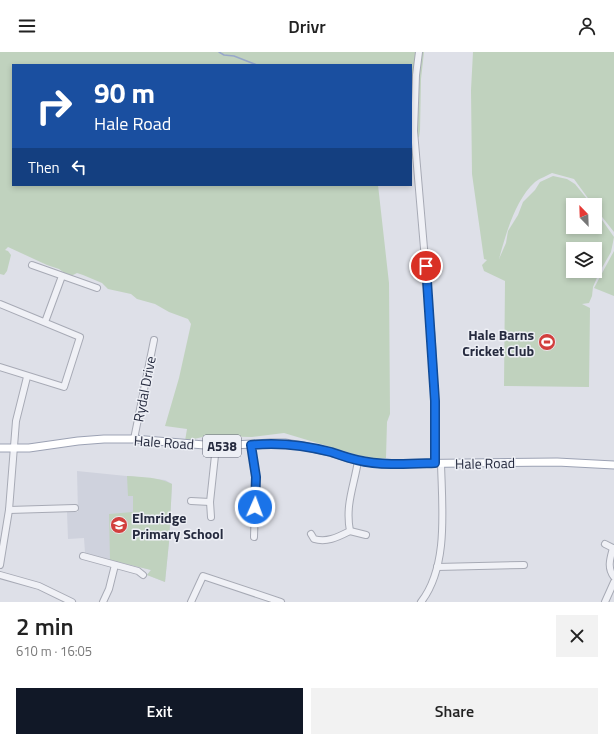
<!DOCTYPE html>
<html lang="en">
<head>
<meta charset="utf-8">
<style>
	:root { --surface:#fff; --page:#f2f2f2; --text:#222; --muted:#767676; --accent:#111827 }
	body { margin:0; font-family:"Titillium Web",sans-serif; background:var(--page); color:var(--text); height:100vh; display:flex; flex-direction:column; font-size:15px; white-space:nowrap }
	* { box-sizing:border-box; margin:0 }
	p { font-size:13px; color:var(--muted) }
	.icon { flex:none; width:22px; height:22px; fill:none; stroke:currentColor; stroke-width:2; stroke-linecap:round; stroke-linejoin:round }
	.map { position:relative; height:550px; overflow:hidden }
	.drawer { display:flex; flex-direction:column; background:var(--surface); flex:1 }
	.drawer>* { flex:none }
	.banner { position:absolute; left:12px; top:12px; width:400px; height:122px; border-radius:0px; box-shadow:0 2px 6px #0003; background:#1a4fa0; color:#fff; overflow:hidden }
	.needle { width:26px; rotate:337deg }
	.tools { position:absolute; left:566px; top:146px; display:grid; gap:8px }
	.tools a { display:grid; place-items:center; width:36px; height:36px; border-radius:0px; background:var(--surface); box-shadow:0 2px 6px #0003; font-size:20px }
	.pin { position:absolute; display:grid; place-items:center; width:34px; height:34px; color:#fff; margin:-17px; border:2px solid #fff; border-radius:50%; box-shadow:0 1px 4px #0007 }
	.me { position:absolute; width:44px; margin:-22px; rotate:2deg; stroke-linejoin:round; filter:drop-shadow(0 0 3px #0008) }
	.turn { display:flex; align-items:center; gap:14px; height:84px; padding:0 16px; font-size:18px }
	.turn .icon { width:52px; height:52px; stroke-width:2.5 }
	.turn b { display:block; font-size:28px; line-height:34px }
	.then { display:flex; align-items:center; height:38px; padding:0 16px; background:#0003; gap:8px; font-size:15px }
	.round { display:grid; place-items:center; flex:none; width:42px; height:42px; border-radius:0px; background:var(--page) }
	.summary { display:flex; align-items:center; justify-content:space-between; height:68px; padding:0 16px }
	h1 { font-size:24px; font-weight:600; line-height:30px }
	.action { display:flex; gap:8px; margin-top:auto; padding:8px 16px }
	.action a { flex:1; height:46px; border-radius:0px; background:var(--accent); color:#fff; font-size:16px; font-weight:600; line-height:46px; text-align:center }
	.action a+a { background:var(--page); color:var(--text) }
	header { display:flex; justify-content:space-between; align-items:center; height:52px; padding:0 16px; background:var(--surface); font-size:18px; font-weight:600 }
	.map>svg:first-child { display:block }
	.built { fill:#cfd2dd }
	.green { fill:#c0d2be; fill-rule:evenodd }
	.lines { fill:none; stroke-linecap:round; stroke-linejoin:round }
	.stream { stroke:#97a7c9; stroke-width:1.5 }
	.minor-casing { stroke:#a7aab5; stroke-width:8 }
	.major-casing { stroke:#9ca2b4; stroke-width:9 }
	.minor { stroke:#f0f1f6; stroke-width:6 }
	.major { stroke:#fff; stroke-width:7 }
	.route-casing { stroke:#114b97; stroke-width:10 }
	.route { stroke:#1a73e8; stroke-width:7 }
	.labels { text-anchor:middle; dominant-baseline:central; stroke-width:3; stroke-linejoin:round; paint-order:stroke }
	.shield { fill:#edeff5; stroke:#626676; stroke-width:1 }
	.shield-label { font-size:13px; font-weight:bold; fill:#262b3f }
	.poi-label { font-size:14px; font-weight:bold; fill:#262b3f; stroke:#edeff5; text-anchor:end }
	.street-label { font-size:14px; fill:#262b3f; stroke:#edeff5 }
</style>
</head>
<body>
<header><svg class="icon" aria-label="menu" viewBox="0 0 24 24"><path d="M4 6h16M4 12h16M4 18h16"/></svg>Drivr<svg class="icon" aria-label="person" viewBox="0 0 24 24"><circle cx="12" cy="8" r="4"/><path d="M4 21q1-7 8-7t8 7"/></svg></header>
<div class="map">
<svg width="614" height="550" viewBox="0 0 614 550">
	<rect width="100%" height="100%" fill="#dee0e8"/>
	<path class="built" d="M 77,419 L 156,427 L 165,428 L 172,432 L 169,490 L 165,530 L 147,523 L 151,518 L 85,501 L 84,486 L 68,487 L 67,460 L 78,460 Z"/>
	<g class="green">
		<path d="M 0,0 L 424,0 L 421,27 L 420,79 L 419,85 L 414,88 L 415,108 L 411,106 L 411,13 L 13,13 L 13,133 L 378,133 L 389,231 L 390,362 L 387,370 L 386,406 L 378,407 L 357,403 L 284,381 L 252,385 L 207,384 L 185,389 L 187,377 L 165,374 L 179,326 L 191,272 L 188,267 L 169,260 L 155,252 L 137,247 L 131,242 L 108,237 L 102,231 L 83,223 L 77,221 L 71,224 L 66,222 L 59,217 L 47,213 L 8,195 L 5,198 L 8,199 L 11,203 L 7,219 L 4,223 L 0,222 Z"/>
		<path d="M 473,0 L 614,0 L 614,180 L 595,156 L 595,153 L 593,153 L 574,127 L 552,121 C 547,124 540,126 535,130 C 515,148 506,182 499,207 L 506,191 L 508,179 L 518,163 L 523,150 L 535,138 L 540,130 L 553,124 L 567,127 L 575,132 L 592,153 L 573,153 L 573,175 L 595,175 L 595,158 L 614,185 L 611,200 L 599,221 L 593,235 L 592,244 L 589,251 L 582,252 L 590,256 L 589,335 L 504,334 L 505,229 L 484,219 L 482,213 L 487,208 L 484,207 L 472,122 L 471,38 ZM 573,197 L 595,197 L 595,219 L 573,219 Z"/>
		<path d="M 614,199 L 614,244 L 594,236 Z"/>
		<path d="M 127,424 C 142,425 159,425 172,432 L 169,490 L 165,530 L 147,523 L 151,518 L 110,508 L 109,462 L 133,460 L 133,444 L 128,444 Z"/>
	</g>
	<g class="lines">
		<path class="stream" d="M 219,0 L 224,3 L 234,4 L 257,13"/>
		<g class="minor-casing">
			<g id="minor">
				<path d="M 419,0 L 416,23 L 414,79 L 432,290 L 435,349 L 435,411"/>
				<path d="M 32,213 L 97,236"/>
				<path d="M 0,252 L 80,285 L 64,335 L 0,315"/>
				<path d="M 45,270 L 62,224"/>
				<path d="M 134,387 L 154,288"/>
				<path d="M 251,393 L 256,425 L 254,485"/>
				<path d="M 191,449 L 210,450"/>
				<path d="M 9,458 L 75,456"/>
				<path d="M 211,465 L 210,450 L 216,394"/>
				<path d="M 350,479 L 366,483"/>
				<path d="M 311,482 L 314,487 C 327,491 338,485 350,479 C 345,453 354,434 358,409"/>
				<path d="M 605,492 L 613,496"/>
				<path d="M 614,496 L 613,496 C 610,507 607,516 614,525"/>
				<path d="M 83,504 L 138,519 L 143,523"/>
				<path d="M 0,513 L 9,458 L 16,369 L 27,325"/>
				<path d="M 437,515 L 524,513"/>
				<path d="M 0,523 L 39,534 L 72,550"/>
				<path d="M 103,550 L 109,537 L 115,513"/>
				<path d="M 191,550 L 203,524 L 281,550"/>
				<path d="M 421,550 C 449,514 442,455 441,411"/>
				<path d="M 605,550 L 614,530"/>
			</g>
		</g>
		<g class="major-casing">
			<path id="major" d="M 0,396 L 29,396 L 78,389 L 104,387 L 134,387 L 216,394 L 270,391 L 285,391 L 303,394 L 330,400 L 358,409 L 382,412 L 557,410 L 614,413"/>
		</g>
		<use href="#minor" class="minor"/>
		<use href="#major" class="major"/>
	</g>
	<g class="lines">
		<g class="route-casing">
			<path id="route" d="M 255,455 L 256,425 L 251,393 C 279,390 304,393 331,400 C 340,403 348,406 357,408 C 382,414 409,412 435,411 L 435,349 L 426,214"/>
		</g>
		<use href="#route" class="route"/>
	</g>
	<defs>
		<g id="stadium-disc" transform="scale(0.9)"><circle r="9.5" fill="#d23f3d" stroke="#edeff5"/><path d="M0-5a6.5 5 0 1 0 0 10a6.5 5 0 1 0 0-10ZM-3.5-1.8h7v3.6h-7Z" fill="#fff"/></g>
		<g id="school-disc" transform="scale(0.9)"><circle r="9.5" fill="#d23f3d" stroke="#edeff5"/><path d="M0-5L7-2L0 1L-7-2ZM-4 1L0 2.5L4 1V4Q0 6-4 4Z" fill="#fff"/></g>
	</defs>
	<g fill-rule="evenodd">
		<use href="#stadium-disc" x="547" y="290"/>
		<use href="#school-disc" x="119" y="473"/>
	</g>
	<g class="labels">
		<rect class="shield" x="203" y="383" width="38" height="22" rx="3"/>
		<g class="shield-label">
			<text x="222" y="394">A538</text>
		</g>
		<g class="poi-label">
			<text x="534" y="282">Hale Barns<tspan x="534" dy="16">Cricket Club</tspan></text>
			<text x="132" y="465" text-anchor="start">Elmridge<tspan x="132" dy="16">Primary School</tspan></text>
		</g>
		<g class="street-label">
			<text transform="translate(144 337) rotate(-79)">Rydal Drive</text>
			<text transform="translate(164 390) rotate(4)">Hale Road</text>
			<text transform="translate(485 411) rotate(-1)">Hale Road</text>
		</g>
	</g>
</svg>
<div class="tools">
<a><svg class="needle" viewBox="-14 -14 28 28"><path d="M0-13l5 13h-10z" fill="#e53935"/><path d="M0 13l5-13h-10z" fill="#767676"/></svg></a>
<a><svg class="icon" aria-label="layers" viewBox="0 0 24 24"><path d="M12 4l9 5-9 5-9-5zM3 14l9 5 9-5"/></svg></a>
</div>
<div class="pin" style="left:426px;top:214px;background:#d93025"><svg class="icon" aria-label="arrive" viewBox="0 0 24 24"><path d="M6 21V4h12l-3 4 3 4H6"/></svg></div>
<svg class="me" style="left:255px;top:455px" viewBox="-20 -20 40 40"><circle r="17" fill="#1a73e8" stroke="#fff" stroke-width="3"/><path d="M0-11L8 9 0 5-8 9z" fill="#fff"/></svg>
<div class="banner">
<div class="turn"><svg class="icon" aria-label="right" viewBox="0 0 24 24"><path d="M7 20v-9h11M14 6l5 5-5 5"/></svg><div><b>90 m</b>Hale Road</div></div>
<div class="then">Then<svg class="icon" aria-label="left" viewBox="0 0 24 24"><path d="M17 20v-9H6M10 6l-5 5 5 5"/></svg></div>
</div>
</div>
<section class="drawer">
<div class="summary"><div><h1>2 min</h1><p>610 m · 16:05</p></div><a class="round"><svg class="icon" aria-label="close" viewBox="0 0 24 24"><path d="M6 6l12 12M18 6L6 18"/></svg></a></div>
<div class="action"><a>Exit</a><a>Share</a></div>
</section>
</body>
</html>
